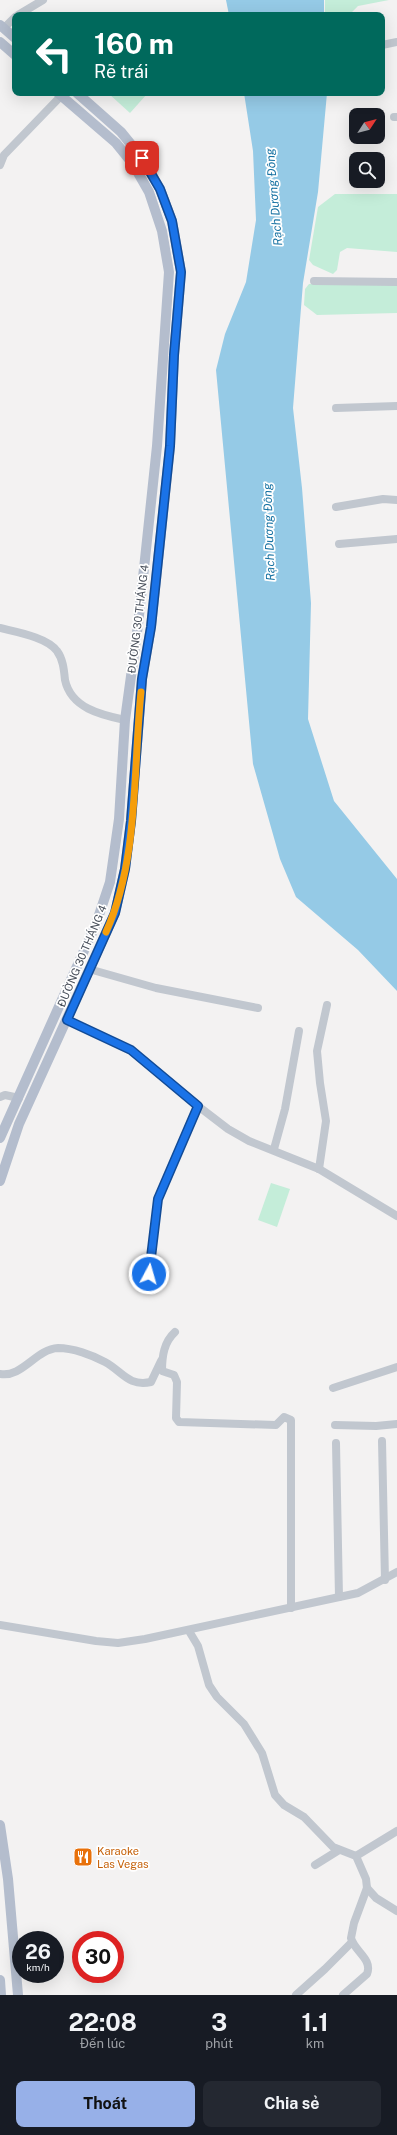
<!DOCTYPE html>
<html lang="vi">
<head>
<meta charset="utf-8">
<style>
	:root { --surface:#171b24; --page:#242831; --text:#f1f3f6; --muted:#9ea1a6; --accent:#97b0e8 }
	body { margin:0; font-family:"Public Sans",sans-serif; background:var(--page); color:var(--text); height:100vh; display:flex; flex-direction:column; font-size:15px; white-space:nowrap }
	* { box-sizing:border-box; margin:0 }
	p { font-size:13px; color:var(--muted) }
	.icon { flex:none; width:22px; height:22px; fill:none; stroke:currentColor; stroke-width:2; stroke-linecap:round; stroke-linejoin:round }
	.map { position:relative; height:1995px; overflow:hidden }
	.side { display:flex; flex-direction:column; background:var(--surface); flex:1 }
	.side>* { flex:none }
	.hud { position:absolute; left:12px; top:12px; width:373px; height:84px; border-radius:8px; box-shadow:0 4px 16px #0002; background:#00695c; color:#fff; overflow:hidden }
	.needle { width:26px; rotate:54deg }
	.buttons { position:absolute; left:349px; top:108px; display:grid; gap:8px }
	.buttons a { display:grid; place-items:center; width:36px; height:36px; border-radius:8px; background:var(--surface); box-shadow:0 4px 16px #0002; font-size:20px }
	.speed { position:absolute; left:12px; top:1931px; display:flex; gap:8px; font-size:20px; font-weight:700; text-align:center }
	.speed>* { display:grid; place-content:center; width:52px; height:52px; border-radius:50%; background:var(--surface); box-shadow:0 4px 16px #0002; line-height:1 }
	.speed small { font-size:10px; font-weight:400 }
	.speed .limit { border:6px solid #d22; background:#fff; color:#111 }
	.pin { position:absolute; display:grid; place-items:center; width:34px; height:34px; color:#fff; margin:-17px; border-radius:8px; box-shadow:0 2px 6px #0006 }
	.me { position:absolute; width:44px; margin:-22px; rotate:6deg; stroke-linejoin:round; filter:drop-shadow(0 0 3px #0008) }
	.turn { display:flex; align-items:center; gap:14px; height:84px; padding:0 16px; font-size:18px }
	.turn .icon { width:52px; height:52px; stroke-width:2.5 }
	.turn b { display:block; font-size:28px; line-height:34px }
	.eta { display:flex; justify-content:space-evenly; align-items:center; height:68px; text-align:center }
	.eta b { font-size:24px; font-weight:700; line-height:28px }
	.button { display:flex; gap:8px; margin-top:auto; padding:8px 16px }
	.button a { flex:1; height:46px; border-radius:8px; background:var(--accent); color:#111; font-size:16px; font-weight:700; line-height:46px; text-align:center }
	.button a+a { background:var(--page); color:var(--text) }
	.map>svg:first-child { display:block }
	.green { fill:#c4edd9 }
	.water { fill:#95cae6 }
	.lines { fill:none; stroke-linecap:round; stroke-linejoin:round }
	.minor { stroke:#c1c7cf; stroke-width:8 }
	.major { stroke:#b4bdcd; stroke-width:10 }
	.route-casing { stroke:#114b97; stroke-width:10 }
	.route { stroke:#1a73e8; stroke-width:7 }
	.slow { stroke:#f59e0b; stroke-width:7 }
	.labels { text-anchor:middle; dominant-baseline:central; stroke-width:3.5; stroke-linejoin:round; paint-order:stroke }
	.street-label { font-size:11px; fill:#4b525d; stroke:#fff }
	.food-label { font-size:11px; fill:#c56008; stroke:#fff; text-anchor:start }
	.water-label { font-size:12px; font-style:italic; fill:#1873a3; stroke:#fff }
</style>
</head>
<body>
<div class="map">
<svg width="397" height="1995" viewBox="0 0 397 1995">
	<rect width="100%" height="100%" fill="#f3f2f2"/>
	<g class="green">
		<path d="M 325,0 L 389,0 L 358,6 L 349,15 L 325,15 Z"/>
		<path d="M 108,93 L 147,93 L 147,94 L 130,113 Z"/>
		<path d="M 335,194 L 397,194 L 397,252 L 347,248 L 340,252 L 337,270 L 333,274 L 313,265 L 309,260 L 318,207 Z"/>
		<path d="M 309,284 L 397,284 L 397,313 L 317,315 L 304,305 L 305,289 Z"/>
		<path d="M 271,1183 L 290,1189 L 277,1227 L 258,1220 Z"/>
	</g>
	<g class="water">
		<path d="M 226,0 L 324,0 L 324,15 L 229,15 Z"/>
		<path d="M 244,93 L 327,93 L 318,192 L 303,283 L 293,408 L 302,488 L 311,603 L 308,719 L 334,801 L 397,879 L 397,991 L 358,950 L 296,897 L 280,859 L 253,764 L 216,370 L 225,334 L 246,282 L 256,220 L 253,151 Z"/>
	</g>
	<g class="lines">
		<g class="minor">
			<path d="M 18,15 L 43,0"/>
			<path d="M 4,28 L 15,17"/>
			<path d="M 382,45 L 397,42"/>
			<path d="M 394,117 L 397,117"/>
			<path d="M 0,165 L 4,155 L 61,96"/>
			<path d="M 314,281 L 397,282"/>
			<path d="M 336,408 L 397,406"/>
			<path d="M 336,507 L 383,499 L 397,500"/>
			<path d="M 339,544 L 397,539"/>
			<path d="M 0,628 C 16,632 47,637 57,651 C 63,659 64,670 65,680 C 71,708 101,715 125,720"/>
			<path d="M 89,969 L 156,988 L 258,1008"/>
			<path d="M 67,1020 L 131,1050 L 198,1106 L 228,1129 L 249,1141 L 319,1169 L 397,1216"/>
			<path d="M 0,1097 L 5,1095 L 19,1098"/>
			<path d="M 274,1149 L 285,1109 L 299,1031"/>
			<path d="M 319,1169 L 326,1121 L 320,1083 L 317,1051 L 327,1005"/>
			<path d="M 149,1273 L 158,1199 L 198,1106"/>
			<path d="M 175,1332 C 164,1342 162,1356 162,1371 L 174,1375 L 177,1382 L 176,1418 L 179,1422 L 276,1425 L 284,1417 L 291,1420 L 291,1608"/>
			<path d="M 0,1374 C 22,1378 36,1349 58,1348 C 73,1348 92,1355 105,1362 C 122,1371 128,1387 151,1382 L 161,1361"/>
			<path d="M 333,1388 L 397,1367"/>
			<path d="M 335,1425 L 376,1426 L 397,1424"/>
			<path d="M 382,1441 L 385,1580"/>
			<path d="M 336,1443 L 339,1597"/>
			<path d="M 0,1625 L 96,1641 L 118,1643 L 145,1639 L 358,1593 L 397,1572"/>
			<path d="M 189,1631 L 198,1646 L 209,1685 L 217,1697 L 244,1724 L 262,1753 L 275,1795 L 284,1805 L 304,1817 L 333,1847 L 356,1856 L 366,1879 L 367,1888 L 376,1898 L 397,1911"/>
			<path d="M 356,1856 L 397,1831"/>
			<path d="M 315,1865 L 339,1850"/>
			<path d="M 296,1995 L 325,1969 L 352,1942"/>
			<path d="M 343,1995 L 367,1974 C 373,1959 354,1951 351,1938 L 354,1923 L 367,1888"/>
		</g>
		<g class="major">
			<path d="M 0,25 L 15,38"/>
			<path d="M 0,42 L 15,55"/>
			<path d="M 0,1138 L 96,924 L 110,882 L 119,819 L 125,720 L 138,625 L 157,446 L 169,272 L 162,231 L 149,192 L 133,164 L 116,143 L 58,93"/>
			<path d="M 0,1181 L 19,1124 L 115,913 L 125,869 L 131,821 L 142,679 L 151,627 L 170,447 L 174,355 L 181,272 L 172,221 L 160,189 L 142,158 L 121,132 L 77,93"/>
			<path d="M 0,1825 L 8,1879 L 18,1995"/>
			<path d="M 0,1980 L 1,1995"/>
		</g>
	</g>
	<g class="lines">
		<g class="route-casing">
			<path id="route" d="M 142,158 L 160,189 L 172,221 L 181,272 L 174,355 L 170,446 L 151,627 L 142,679 L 131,821 L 125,869 L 115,913 L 67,1020 L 131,1050 L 198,1106 L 158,1199 L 149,1274"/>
		</g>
		<use href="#route" class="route"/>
		<path class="slow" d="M 106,932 C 139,860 133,769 141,692"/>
	</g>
	<defs>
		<g id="restaurant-square" transform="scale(1)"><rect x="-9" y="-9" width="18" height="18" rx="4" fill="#e8710a" stroke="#fff"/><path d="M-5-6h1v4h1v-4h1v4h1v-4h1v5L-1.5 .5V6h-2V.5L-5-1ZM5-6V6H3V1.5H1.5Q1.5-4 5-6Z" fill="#fff"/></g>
	</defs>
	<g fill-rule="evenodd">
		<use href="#restaurant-square" x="83" y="1857"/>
	</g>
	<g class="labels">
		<g class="street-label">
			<text transform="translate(138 619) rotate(-83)">ĐƯỜNG 30 THÁNG 4</text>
			<text transform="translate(82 956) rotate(-67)">ĐƯỜNG 30 THÁNG 4</text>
		</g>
		<g class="food-label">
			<text x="97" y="1851">Karaoke<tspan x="97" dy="13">Las Vegas</tspan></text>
		</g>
		<g class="water-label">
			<text transform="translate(274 197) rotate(-95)">Rạch Dương Đông</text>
			<text transform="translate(269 532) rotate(-92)">Rạch Dương Đông</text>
		</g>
	</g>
</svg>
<div class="buttons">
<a><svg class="needle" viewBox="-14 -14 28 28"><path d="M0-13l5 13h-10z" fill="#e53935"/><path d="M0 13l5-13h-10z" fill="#9ea1a6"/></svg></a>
<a><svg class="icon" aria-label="search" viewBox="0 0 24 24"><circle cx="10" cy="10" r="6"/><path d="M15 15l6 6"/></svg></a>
</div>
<div class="speed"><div>26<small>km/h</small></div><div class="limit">30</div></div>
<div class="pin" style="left:142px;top:158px;background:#d93025"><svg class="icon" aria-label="arrive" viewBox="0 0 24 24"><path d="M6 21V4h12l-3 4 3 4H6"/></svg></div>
<svg class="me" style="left:149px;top:1274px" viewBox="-20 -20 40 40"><circle r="17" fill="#1a73e8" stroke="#fff" stroke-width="3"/><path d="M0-11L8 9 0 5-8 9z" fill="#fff"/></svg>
<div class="hud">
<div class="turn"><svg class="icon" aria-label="left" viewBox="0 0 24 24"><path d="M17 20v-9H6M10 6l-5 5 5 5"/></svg><div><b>160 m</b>Rẽ trái</div></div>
</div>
</div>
<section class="side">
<div class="eta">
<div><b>22:08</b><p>Đến lúc</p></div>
<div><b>3</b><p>phút</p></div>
<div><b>1.1</b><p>km</p></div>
</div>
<div class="button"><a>Thoát</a><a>Chia sẻ</a></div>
</section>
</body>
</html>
